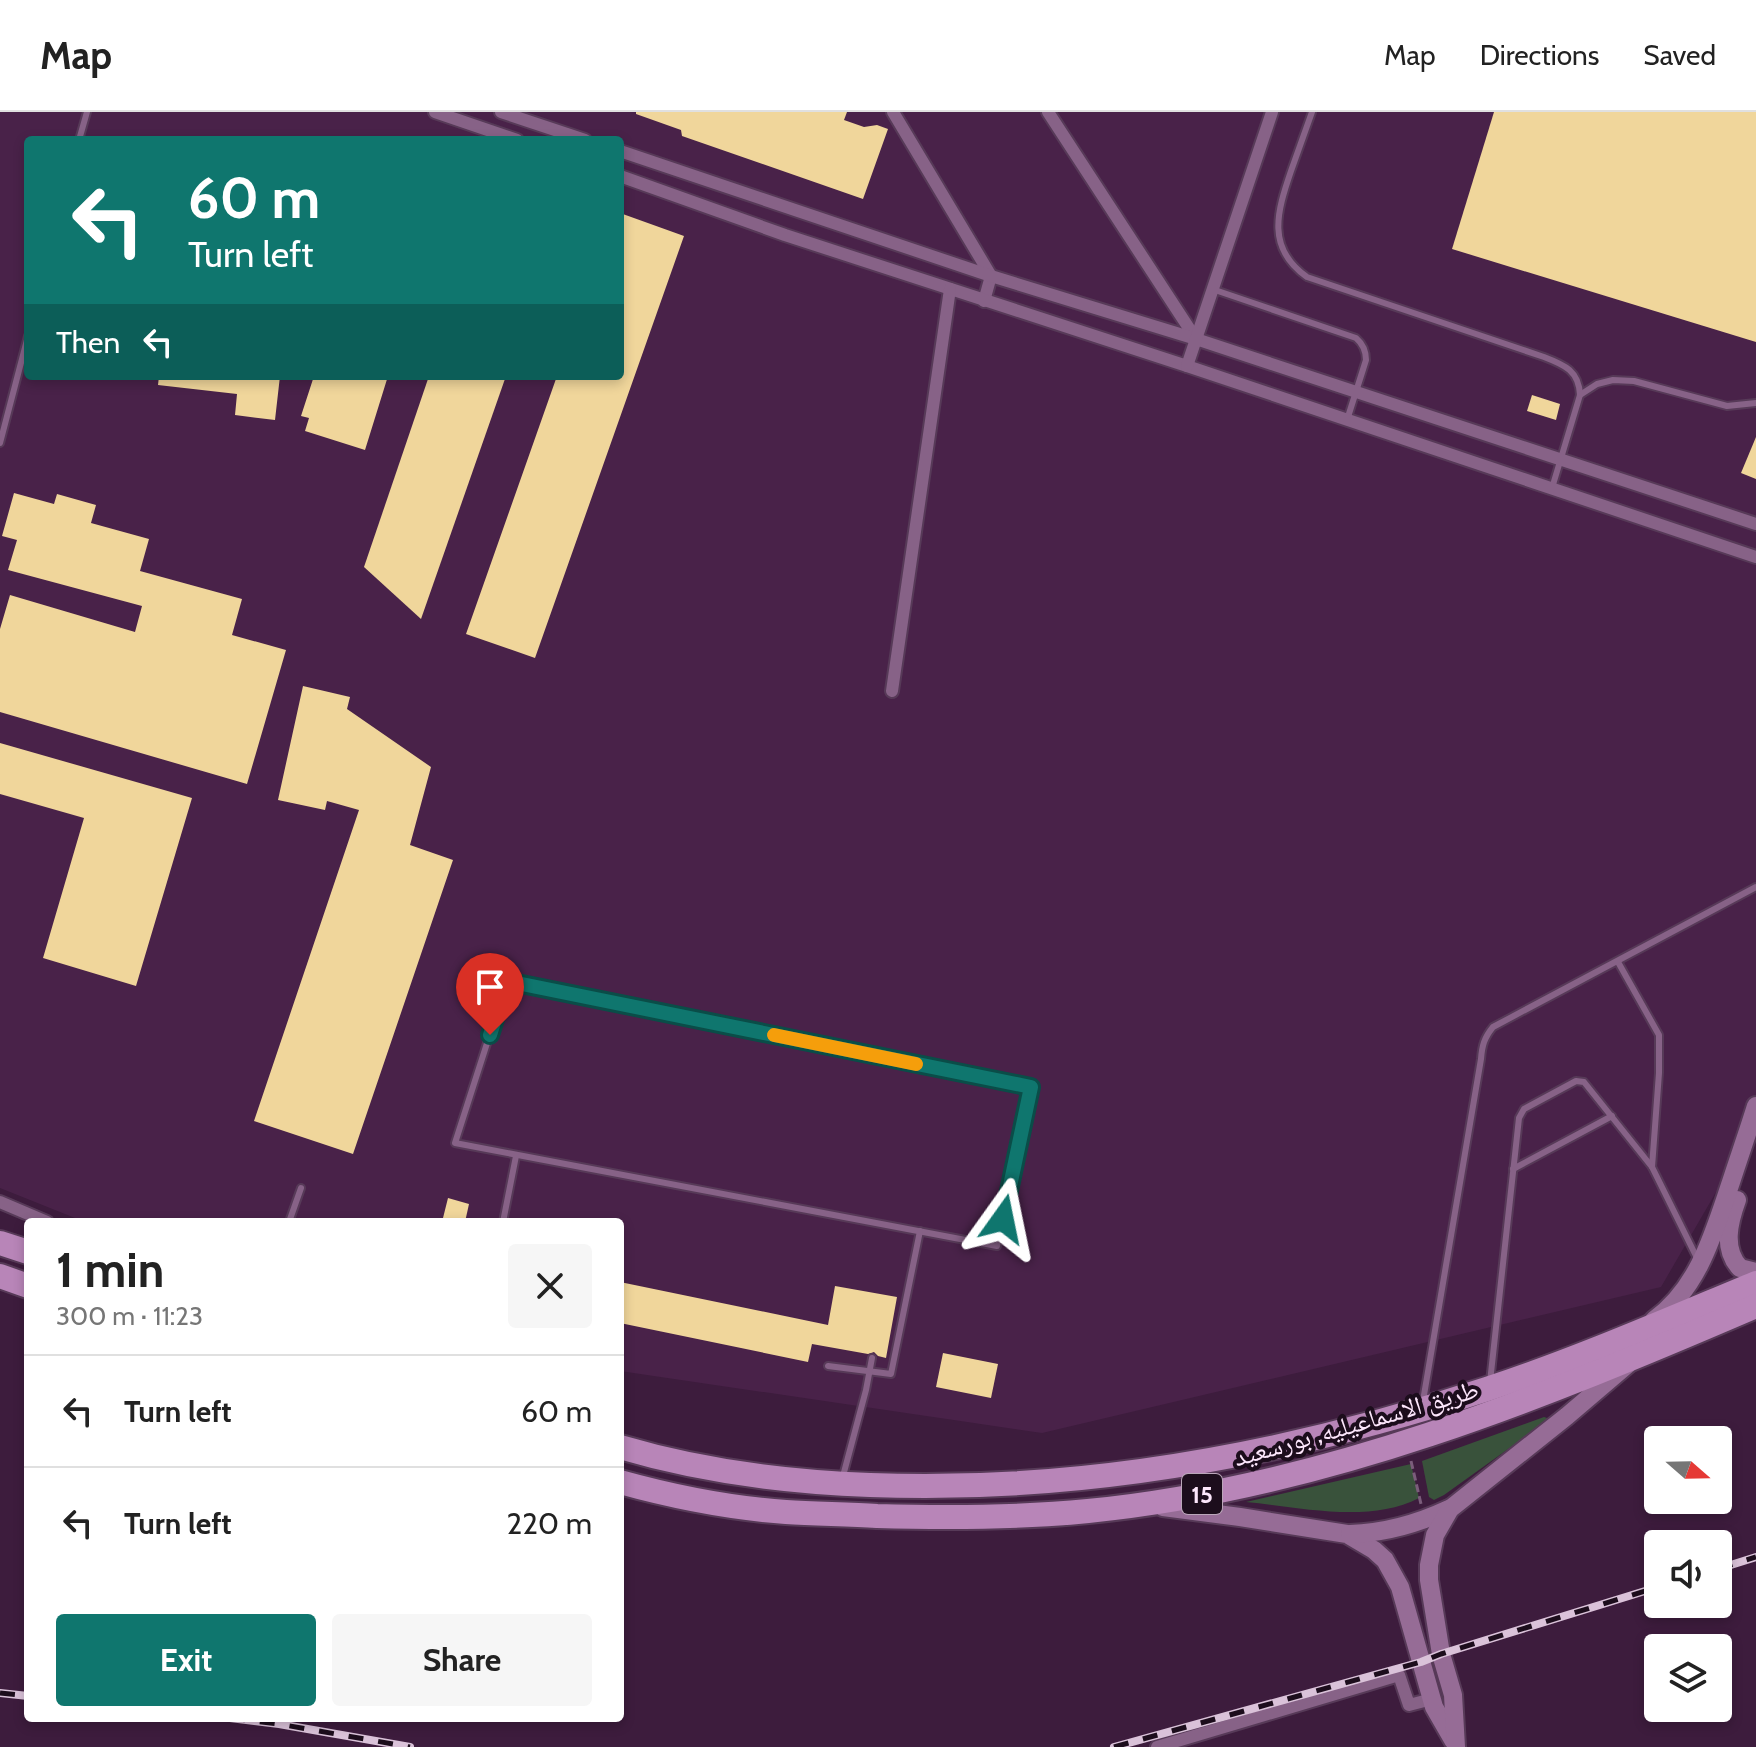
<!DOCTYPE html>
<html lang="en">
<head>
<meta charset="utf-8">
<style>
	:root { --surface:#fff; --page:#f6f6f6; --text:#222; --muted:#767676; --line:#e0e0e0; --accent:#0f766e }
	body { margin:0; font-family:Cabin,"Noto Naskh Arabic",sans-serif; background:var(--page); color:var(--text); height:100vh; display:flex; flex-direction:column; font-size:30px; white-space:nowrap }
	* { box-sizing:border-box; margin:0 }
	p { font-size:26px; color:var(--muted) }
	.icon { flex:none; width:44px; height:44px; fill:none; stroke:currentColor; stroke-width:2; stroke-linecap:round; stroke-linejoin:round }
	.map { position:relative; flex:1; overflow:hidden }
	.drawer { position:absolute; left:24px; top:1106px; width:600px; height:504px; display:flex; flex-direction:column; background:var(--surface); border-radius:8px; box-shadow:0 4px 12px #0003 }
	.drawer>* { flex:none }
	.hud { position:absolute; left:24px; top:24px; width:600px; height:244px; border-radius:8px; box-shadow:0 4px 12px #0003; background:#0f766e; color:#fff; overflow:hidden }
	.needle { width:52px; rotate:110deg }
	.controls { position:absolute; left:1644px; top:1314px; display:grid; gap:16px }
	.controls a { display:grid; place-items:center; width:88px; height:88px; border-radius:8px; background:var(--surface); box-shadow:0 4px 12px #0003; font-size:40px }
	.pin { position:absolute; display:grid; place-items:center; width:68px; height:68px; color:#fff; margin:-82px -34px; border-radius:50% 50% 50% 0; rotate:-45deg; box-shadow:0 0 8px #0007 }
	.pin .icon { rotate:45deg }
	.me { position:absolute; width:88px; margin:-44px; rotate:12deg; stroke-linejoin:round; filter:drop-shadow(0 0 6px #0008) }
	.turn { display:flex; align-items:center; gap:28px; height:168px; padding:0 32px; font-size:36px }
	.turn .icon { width:104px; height:104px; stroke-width:2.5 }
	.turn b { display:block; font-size:56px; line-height:68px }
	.then { display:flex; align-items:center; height:76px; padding:0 32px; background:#0003; gap:16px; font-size:30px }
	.round { display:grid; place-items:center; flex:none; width:84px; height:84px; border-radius:8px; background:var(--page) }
	.head { display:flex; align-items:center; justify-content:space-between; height:136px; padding:0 32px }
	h1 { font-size:48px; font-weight:700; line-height:60px }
	.button { display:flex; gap:16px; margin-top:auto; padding:16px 32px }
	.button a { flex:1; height:92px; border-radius:8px; background:var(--accent); color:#fff; font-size:32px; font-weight:700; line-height:92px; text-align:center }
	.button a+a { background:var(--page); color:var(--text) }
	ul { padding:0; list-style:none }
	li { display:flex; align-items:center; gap:24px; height:112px; padding:0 32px; border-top:2px solid var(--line) }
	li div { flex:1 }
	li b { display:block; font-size:30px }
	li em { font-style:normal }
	header { display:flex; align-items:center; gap:48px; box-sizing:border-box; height:112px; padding:0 40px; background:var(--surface); border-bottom:2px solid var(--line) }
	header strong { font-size:38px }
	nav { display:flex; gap:44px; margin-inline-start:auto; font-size:28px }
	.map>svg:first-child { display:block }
	.built { fill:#492249; fill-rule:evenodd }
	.green { fill:#39523b }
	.building { fill:#f0d69b }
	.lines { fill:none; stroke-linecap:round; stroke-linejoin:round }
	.lane-casing { stroke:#573a58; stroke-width:10 }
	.street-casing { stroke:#573a58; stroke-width:16 }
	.secondary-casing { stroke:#573a58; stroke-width:22 }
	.highway-casing { stroke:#573a58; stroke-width:28 }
	.path { stroke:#7b5d7b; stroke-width:3; stroke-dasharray:8 4; stroke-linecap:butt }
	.lane { stroke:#876287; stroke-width:6 }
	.street { stroke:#876287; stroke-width:12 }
	.secondary { stroke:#966c96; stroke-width:18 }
	.highway { stroke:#b885b8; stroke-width:24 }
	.rail-casing { stroke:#dac2d9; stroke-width:8 }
	.rail { stroke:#1c0d1c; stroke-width:5; stroke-dasharray:15; stroke-linecap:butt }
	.route-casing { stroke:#0a4d48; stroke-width:20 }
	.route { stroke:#0f766e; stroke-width:14 }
	.slow { stroke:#f59e0b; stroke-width:14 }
	.labels { text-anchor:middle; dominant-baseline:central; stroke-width:8; stroke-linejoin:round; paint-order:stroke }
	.shield { fill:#1c0d1c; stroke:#baa6b9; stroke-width:2 }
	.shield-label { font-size:24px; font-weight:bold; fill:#fde7fc }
	.street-label { font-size:26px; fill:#fde7fc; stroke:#1c0d1c }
</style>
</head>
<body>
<header>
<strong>Map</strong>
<nav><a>Map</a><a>Directions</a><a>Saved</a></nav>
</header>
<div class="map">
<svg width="1756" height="1635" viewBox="0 0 1756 1635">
	<rect width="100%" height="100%" fill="#3d1c3d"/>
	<path class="built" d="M 0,0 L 1756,0 L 1756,1011 L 1661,1175 L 1042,1321 L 620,1259 L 620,1110 L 85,1110 L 0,1076 ZM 28,28 L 620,28 L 620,264 L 28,264 Z"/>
	<g class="green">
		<path d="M 1544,1305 L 1547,1306 L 1546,1310 L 1444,1383 L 1434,1388 L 1429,1385 L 1422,1349 Z"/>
		<path d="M 1411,1352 L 1419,1386 C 1369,1412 1299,1395 1246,1390 Z"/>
	</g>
	<g class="building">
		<path d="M 636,0 L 847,0 L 844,8 L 864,15 L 877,13 L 888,17 L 863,87 L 682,24 L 681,18 L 636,2 Z"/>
		<path d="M 1494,0 L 1756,0 L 1756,230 L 1452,137 Z"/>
		<path d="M 620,101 L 684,124 L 535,546 L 466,522 L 557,264 L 620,264 Z"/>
		<path d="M 159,264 L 280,264 L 275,308 L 235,303 L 237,282 L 158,273 Z"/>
		<path d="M 314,264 L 388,264 L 365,338 L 305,319 L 309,306 L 301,304 Z"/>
		<path d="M 429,264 L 506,264 L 421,507 L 364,455 Z"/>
		<path d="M 1532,283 L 1560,292 L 1556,308 L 1527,299 Z"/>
		<path d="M 1756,325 L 1756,367 L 1741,361 Z"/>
		<path d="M 14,381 L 54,392 L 57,382 L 96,393 L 91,411 L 149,427 L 140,459 L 242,487 L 232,523 L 286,538 L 247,672 L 0,600 L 0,517 L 10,483 L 135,520 L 142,494 L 8,458 L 17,428 L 2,424 Z"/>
		<path d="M 303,574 L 350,585 L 347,597 L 431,655 L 410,733 L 453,748 L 353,1042 L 254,1009 L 359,698 L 327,689 L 325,698 L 278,688 Z"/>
		<path d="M 0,631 L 192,686 L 136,874 L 43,846 L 84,706 L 0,682 Z"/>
		<path d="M 448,1086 L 469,1092 L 465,1110 L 442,1110 Z"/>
		<path d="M 620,1170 L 828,1213 L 835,1174 L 897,1185 L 886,1246 L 878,1244 L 874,1240 L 868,1242 L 812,1232 L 808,1250 L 620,1211 Z"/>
		<path d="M 943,1241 L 998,1252 L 991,1286 L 936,1275 Z"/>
	</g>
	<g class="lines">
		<g class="lane-casing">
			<g id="lane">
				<path d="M 1312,0 C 1305,20 1298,39 1291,59 C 1277,100 1266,136 1307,165 L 1544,245 C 1565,253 1579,259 1580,283 L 1552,376"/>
				<path d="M 79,28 L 87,0"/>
				<path d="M 1212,177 L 1356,226 C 1363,232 1366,239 1366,248 L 1347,308"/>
				<path d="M 1580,283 L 1597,272 L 1613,268 L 1634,269 L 1727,294 L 1756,291"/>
				<path d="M 0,331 L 28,224"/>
				<path d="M 1618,850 L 1659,923 L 1659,961 L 1652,1055 L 1698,1148"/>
				<path d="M 507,869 L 1031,975 L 997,1134 L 455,1031 Z"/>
				<path d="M 1513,1057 L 1612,1004"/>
				<path d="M 289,1110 L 301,1076"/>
				<path d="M 503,1110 L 516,1044"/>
				<path d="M 828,1254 L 891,1262 L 920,1119"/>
				<path d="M 1490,1270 L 1519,1006 L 1524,997 L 1576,969 L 1584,970 L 1652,1055"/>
				<path d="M 1423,1289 L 1481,947 C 1482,934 1484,926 1493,915 L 1756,775"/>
				<path d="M 843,1364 L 866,1278 L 872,1246"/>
			</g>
		</g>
		<g class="street-casing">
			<g id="street">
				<path d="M 435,0 L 517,28"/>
				<path d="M 501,0 L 585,28"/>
				<path d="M 893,0 L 991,164 L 984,189"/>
				<path d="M 1048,0 L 1196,227"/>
				<path d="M 620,39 L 991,164 L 1196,227 L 1756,412"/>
				<path d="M 620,64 L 785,123 L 1187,254 L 1756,445"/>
				<path d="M 1187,254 L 1272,0"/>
				<path d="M 892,579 L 950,177"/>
				<path d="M 0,1090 L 47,1110"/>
				<path d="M 1157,1635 L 1399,1563 L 1409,1593 L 1432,1587"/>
			</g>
		</g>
		<g class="secondary-casing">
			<g id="secondary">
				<path d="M 1737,1088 C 1729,1110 1722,1137 1740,1156 L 1756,1160"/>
				<path d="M 1654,1208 C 1699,1176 1714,1120 1731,1070 C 1739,1045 1748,1020 1756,994"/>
				<path d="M 1163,1395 L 1240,1405 L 1347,1422 L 1374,1438 L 1385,1448 L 1400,1475 L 1434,1595 L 1453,1628"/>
				<path d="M 1350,1422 C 1385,1421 1417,1412 1449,1397"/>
				<path d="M 1456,1635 L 1453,1583 L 1441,1542 L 1429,1468 L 1429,1453 L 1435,1423 L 1450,1397 L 1567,1304 L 1628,1252"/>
			</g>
		</g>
		<g class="highway-casing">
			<g id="highway">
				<path d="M 0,1131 L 28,1140"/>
				<path d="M 0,1164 L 28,1174"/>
				<path d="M 620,1335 C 701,1359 786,1370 870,1373 C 1080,1381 1287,1343 1487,1277 C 1578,1247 1667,1208 1756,1171"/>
				<path d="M 620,1370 C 674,1385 730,1396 786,1400 C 816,1402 847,1402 877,1404 C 948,1406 1018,1406 1088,1399 C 1322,1376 1542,1286 1756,1194"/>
			</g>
		</g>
		<path class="path" d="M 1411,1349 L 1421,1392"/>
		<use href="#lane" class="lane"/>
		<use href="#street" class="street"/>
		<use href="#secondary" class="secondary"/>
		<use href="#highway" class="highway"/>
		<g class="rail-casing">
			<g id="rail">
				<path d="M 1718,1457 L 1756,1445"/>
				<path d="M 0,1581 L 28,1584"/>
				<path d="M 230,1606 L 279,1612 L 410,1635"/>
				<path d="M 1114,1635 L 1421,1550 L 1441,1542 L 1658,1475"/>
			</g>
		</g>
		<use href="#rail" class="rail"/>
	</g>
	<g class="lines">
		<g class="route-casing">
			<path id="route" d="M 490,923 L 507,869 L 1031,975 L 1003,1107"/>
		</g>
		<use href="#route" class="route"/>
		<path class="slow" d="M 774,923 L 916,952"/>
	</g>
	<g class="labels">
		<rect class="shield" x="1182" y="1362" width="40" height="40" rx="6"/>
		<g class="shield-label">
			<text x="1202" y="1382">15</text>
		</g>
		<g class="street-label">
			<text transform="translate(1356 1311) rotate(-16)">طريق الاسماعيليه, بورسعيد</text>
		</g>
	</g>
</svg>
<div class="controls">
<a><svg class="needle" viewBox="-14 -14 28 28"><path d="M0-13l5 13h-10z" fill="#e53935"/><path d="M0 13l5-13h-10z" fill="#767676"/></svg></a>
<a><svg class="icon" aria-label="sound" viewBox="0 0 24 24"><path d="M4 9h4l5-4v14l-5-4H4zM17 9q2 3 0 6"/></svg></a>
<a><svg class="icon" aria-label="layers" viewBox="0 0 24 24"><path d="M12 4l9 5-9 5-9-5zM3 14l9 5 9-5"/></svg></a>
</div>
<div class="pin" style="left:490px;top:923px;background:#d93025"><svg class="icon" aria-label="arrive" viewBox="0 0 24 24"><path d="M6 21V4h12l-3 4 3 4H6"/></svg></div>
<svg class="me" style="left:1003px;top:1107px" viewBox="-20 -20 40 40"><path d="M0-17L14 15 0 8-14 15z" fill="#0f766e" stroke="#fff" stroke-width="4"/></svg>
<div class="hud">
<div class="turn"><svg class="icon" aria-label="left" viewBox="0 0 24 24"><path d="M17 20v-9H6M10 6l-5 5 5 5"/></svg><div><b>60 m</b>Turn left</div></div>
<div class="then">Then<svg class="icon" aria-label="left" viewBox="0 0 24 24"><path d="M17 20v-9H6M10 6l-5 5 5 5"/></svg></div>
</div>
<section class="drawer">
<div class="head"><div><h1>1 min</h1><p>300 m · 11:23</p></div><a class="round"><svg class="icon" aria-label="close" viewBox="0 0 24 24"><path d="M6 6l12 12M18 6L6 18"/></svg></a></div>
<ul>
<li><svg class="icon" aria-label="left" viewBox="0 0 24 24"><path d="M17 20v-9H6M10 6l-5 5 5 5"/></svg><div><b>Turn left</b></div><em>60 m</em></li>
<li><svg class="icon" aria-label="left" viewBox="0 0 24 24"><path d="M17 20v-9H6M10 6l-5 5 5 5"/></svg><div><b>Turn left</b></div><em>220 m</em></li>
</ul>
<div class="button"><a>Exit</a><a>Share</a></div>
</section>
</div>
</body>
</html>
